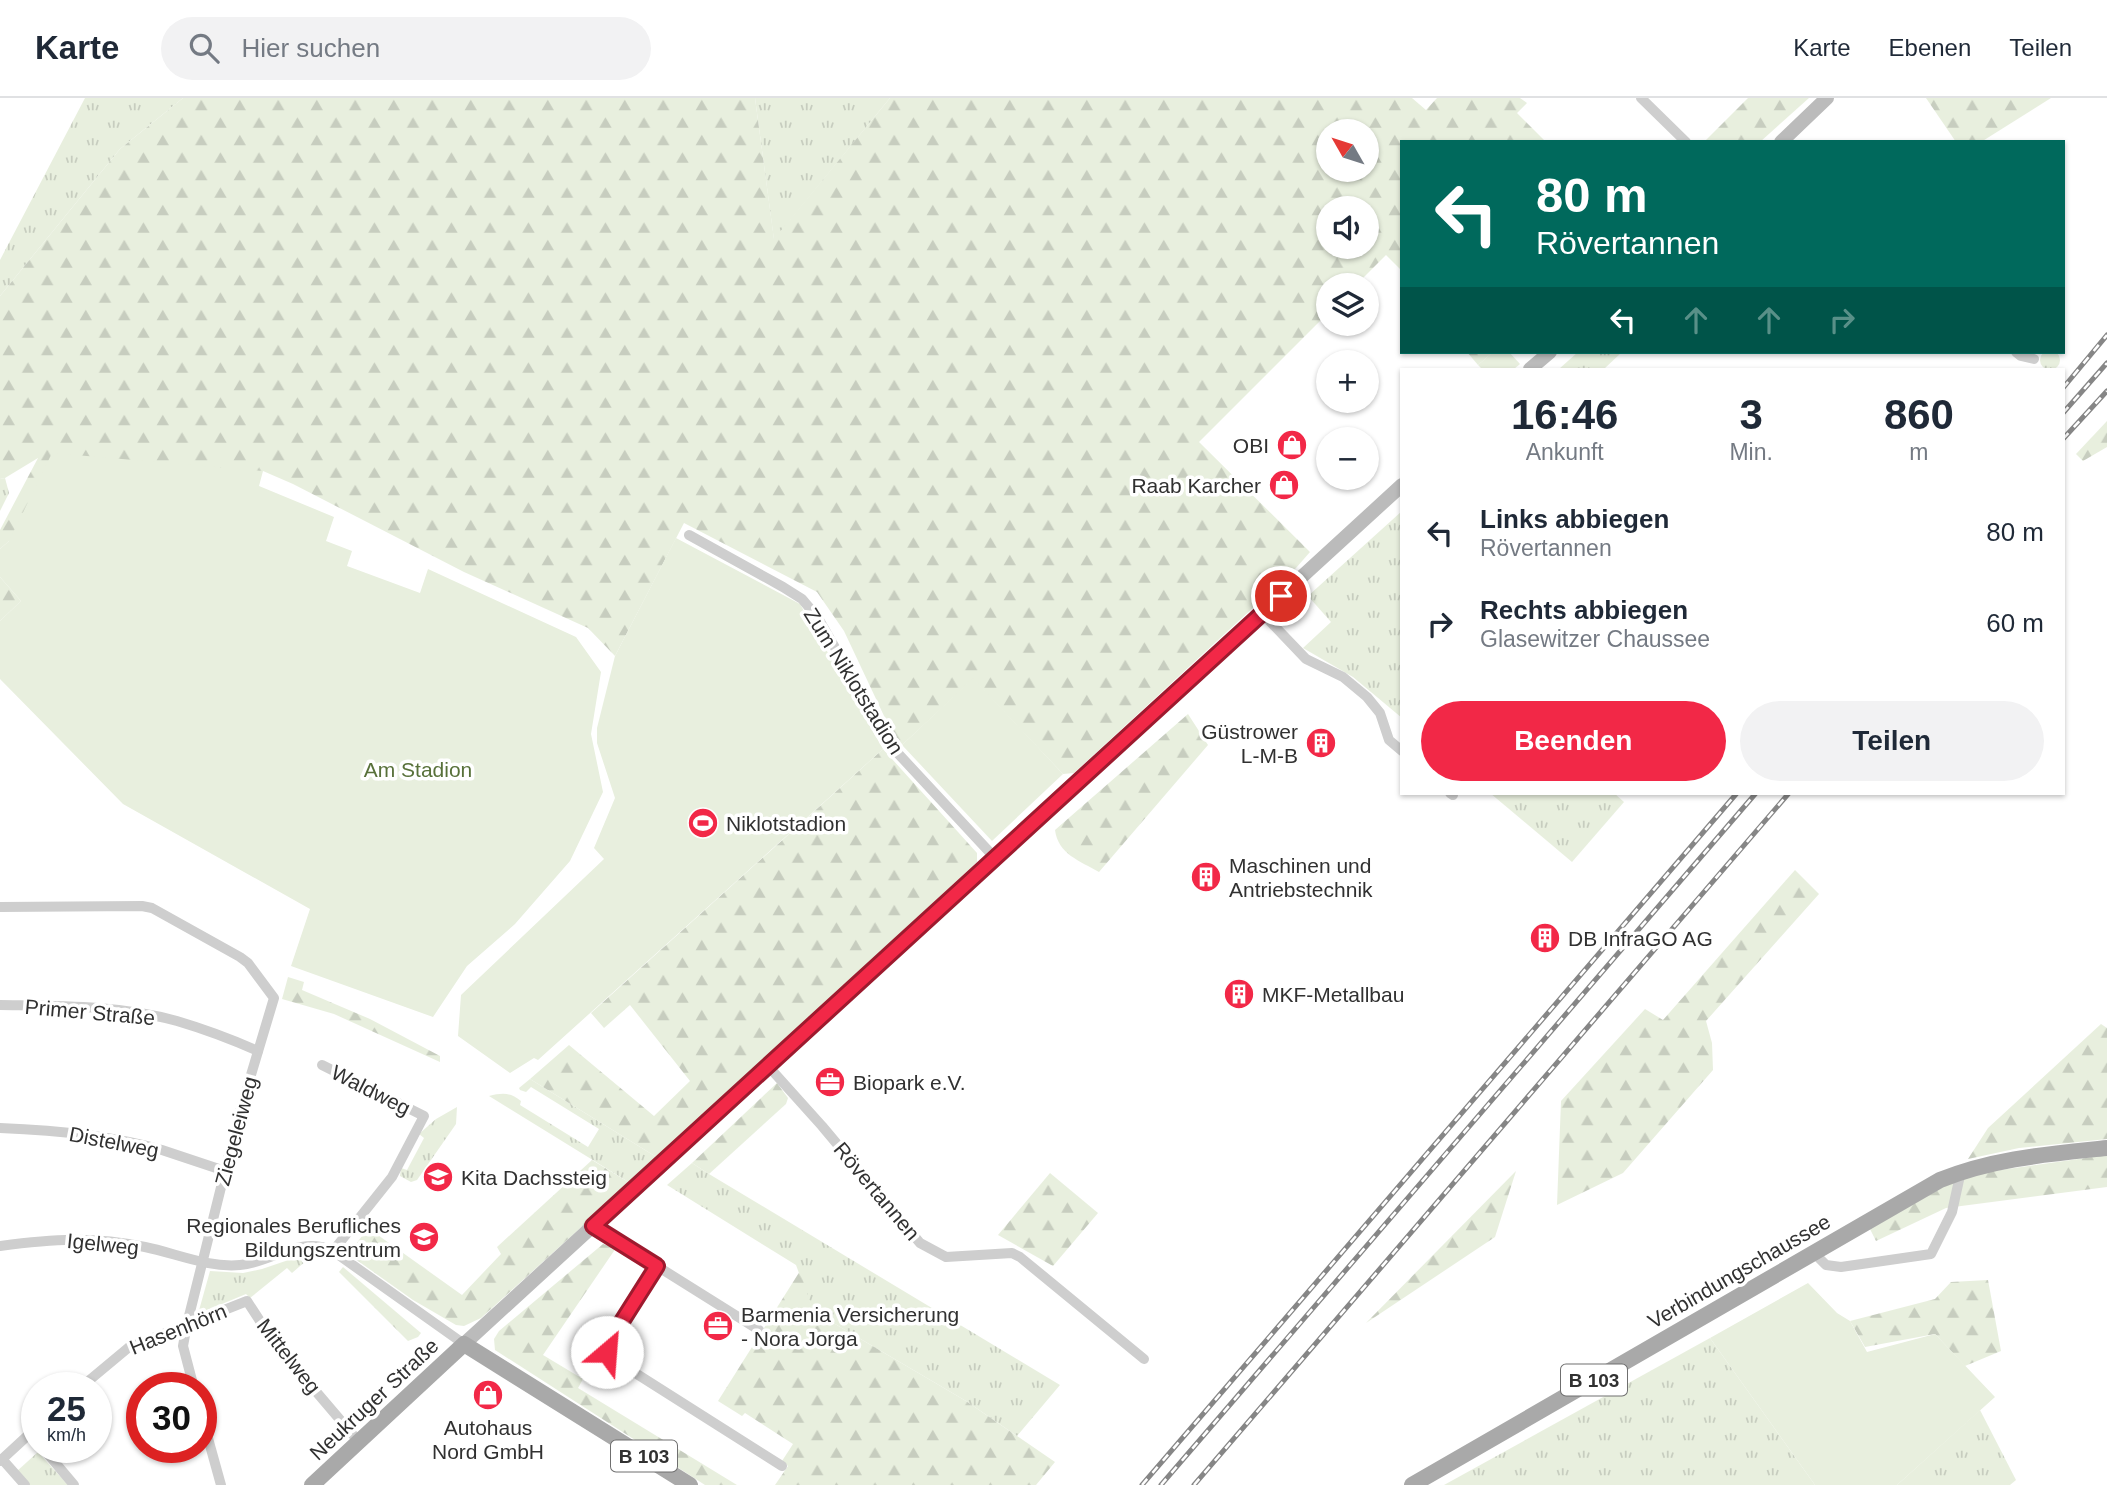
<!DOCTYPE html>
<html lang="de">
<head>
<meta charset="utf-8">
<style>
	:root { --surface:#fff; --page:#f2f2f3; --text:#1f2937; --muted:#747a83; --line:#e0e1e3; --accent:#f22847 }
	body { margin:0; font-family:Helvetica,sans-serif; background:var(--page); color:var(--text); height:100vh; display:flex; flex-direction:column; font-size:26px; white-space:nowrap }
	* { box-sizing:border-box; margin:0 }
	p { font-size:23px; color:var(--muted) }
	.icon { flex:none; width:38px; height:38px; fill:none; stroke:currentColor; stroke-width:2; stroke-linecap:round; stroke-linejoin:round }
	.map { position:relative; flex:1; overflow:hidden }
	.drawer { position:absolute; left:1400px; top:270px; width:665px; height:427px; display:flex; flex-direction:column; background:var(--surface); border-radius:0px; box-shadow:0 2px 5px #0004 }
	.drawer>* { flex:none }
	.top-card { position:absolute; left:1400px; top:42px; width:665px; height:214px; border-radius:0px; box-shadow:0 2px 5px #0004; background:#00695c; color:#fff; overflow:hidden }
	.needle { width:46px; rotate:309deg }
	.controls { position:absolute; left:1316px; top:21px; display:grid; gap:14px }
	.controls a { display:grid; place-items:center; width:63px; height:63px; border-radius:50%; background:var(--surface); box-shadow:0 2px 5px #0004; font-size:35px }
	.speed { position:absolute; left:21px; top:1274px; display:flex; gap:14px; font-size:35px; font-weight:700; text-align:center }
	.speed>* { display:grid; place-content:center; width:91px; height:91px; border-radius:50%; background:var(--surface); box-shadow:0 2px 5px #0004; line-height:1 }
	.speed small { font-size:18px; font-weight:400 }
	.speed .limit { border:10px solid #d22; background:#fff; color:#111 }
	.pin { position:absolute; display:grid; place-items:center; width:60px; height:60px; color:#fff; margin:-30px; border:4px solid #fff; border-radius:50%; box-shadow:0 2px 7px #0007 }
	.me { position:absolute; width:77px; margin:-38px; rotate:27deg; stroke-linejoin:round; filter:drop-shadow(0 0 5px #0008) }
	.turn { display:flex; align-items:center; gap:24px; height:147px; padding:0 21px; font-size:32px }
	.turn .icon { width:91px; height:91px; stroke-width:2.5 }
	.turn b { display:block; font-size:49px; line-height:60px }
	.lanes { display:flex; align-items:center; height:66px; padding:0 21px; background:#0003; justify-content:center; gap:35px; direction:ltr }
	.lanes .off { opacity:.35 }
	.eta { display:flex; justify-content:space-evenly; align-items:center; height:119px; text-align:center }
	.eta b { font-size:42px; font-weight:600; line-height:49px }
	.cta { display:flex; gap:14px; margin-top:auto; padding:14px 21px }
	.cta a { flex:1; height:80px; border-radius:42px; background:var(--accent); color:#fff; font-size:28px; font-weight:600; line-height:80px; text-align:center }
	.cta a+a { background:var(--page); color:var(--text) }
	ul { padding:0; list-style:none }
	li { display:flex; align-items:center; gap:21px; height:91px; padding:0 21px }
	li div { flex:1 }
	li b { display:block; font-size:26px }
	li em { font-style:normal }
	header { display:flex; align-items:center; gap:42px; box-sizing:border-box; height:98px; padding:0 35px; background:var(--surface); border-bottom:2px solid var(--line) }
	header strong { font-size:33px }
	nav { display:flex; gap:38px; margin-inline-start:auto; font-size:24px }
	.search { width:490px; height:63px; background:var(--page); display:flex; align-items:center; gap:18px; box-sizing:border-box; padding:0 24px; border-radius:38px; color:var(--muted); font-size:26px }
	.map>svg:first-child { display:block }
	.grass { fill:url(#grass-tufts) }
	.forest { fill:url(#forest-firs); fill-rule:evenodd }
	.garden { fill:#e8efde }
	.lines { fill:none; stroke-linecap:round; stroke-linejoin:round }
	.minor { stroke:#cecece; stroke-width:10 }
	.secondary { stroke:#bbb; stroke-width:14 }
	.primary { stroke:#a9a9a9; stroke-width:16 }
	.rail-casing { stroke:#868686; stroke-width:5 }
	.rail { stroke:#fff; stroke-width:2.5; stroke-dasharray:8; stroke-linecap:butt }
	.route-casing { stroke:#9d1a2e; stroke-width:18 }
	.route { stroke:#f22847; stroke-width:12 }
	.labels { text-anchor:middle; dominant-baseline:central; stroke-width:7; stroke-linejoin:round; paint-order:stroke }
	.shield { fill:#fff; stroke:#6f6f6f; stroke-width:2 }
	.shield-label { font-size:19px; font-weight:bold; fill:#313131 }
	.poi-label { font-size:21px; fill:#313131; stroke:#fff; text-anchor:start }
	.street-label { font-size:21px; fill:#313131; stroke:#fff }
	.park-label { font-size:21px; fill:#58713a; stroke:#fff }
</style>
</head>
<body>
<header>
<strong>Karte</strong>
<div class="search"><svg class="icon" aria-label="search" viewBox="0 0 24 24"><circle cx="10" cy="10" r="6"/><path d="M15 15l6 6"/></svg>Hier suchen</div>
<nav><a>Karte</a><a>Ebenen</a><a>Teilen</a></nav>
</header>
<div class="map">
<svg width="2107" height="1387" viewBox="0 0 2107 1387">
	<defs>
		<pattern id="grass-tufts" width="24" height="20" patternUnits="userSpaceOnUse" patternTransform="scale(1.75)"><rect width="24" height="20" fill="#e8efde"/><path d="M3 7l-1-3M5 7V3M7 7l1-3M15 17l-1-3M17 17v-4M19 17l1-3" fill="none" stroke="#c7cdbf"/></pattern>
		<pattern id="forest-firs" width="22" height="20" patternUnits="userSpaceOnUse" patternTransform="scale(1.75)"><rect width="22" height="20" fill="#e8efde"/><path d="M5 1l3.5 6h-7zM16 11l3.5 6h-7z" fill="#c7cdbf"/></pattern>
	</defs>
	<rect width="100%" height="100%" fill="#fff"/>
	<g class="grass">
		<path d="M 85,0 L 183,0 L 120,51 L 0,198 L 0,162 Z"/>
		<path d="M 755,0 L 890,0 L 774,142 Z"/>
		<circle cx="2050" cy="262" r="10"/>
		<path d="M 1578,254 L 1622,254 L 1604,271 L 1559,271 Z"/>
		<path d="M 5,380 L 9,395 L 0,413 L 0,381 Z"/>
		<path d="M 1402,413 L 1402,620 L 1353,579 L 1303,550 L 1331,524 L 1308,498 Z"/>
		<path d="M 1490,695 L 1614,695 L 1624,704 L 1572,764 Z"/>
		<path d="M 530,981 L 658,1060 L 630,1085 L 489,998 C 502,995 510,994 521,1003 L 520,1007 L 588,1049 L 599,1031 L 531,989 L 526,994 L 520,992 L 519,990 Z"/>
		<path d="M 457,1009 L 456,1026 L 417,1082 L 411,1084 L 400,1078 L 401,1070 L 407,1072 L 424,1040 L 419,1036 L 436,1021 Z"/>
		<path d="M 692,1065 L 709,1076 L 1060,1287 L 1017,1338 L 966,1303 L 813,1213 L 796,1167 L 667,1087 Z"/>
		<path d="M 312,1154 L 314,1156 L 292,1175 L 287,1170 L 250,1200 L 246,1196 L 198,1216 L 210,1173 L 243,1175 L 262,1171 Z"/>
		<path d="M 1710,1240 L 1815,1387 L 1444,1387 Z"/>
		<path d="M 1980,1312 L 2016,1382 L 2010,1387 L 1897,1387 Z"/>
		<path d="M 38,1354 L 68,1387 L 28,1387 L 16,1374 Z"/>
	</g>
	<g class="forest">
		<path d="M 183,0 L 755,0 L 774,141 L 890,0 L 1412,0 L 1426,12 L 1437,0 L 1520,0 L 1527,5 L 1517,15 L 1546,44 L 1402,44 L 1402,173 L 1386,157 L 1356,187 L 1328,187 L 1328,215 L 1199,344 L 1310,454 L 1296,470 L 1074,675 L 1063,676 L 973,581 L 902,647 L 893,637 L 844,533 L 817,494 L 684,425 L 615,558 L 588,530 L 464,474 L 293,386 L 263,373 L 9,443 L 0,451 L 0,432 L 38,360 L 5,380 L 0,381 L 0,198 L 120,51 ZM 1328,33 L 1367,33 L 1367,72 L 1328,72 ZM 1328,110 L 1367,110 L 1367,149 L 1328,149 Z"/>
		<path d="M 1748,0 L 1809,0 L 1760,44 L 1704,44 Z"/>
		<path d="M 1926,0 L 2051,0 L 1981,44 L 1956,44 Z"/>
		<path d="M 1467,254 L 1493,254 L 1478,267 Z"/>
		<path d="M 2107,323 L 2107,349 L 2083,363 L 2076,356 Z"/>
		<path d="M 0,479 L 21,503 L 0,523 Z"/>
		<path d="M 1188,616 L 1208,647 L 1099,774 C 1080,763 1058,756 1055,732 Z"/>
		<path d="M 883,651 L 977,755 L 977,764 L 658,1060 L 530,981 L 569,947 L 654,1018 L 690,983 L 630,907 L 604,930 L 591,915 Z"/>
		<path d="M 1795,772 L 1819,796 L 1706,923 L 1712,945 L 1713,972 L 1623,1075 L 1557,1107 L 1561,1003 L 1645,911 L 1663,922 Z"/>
		<path d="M 288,879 L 304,884 L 302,892 L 370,921 L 440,958 L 440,964 L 334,916 L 282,901 Z"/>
		<path d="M 2101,926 L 2107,930 L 2107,1041 L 2019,1050 L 1968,1061 L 1988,1030 Z"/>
		<path d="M 777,985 L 788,1000 L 786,1006 L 709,1076 L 692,1065 Z"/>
		<path d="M 2107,1057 L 2107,1089 L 1946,1110 L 1876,1143 L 1870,1131 L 1943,1089 L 1972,1076 Z"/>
		<path d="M 592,1062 L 630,1085 L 481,1220 L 464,1228 L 456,1227 L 413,1202 L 351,1158 L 350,1154 L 368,1130 L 462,1197 L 501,1156 L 497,1149 Z"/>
		<path d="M 1516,1073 L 1495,1139 L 1366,1225 Z"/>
		<path d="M 1050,1075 L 1098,1115 L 1053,1168 L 998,1137 Z"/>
		<path d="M 603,1146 L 616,1150 L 543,1257 L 583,1281 L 578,1290 L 737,1387 L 705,1387 L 495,1252 L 494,1241 L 499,1233 Z"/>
		<path d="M 343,1169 L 421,1235 L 418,1239 L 408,1243 L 339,1174 Z"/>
		<path d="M 800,1173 L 813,1213 L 966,1303 L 1055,1364 L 1036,1387 L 775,1387 L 788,1368 L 782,1363 L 793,1346 L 745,1315 L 742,1318 L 718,1303 Z"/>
		<path d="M 1988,1182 L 2001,1253 L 1965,1268 L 1935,1236 L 1865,1249 L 1850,1223 L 1935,1201 L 1951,1184 Z"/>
	</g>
	<g class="garden">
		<path d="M 1493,254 L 1509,254 L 1520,266 L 1514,271 L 1482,271 L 1478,267 Z"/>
		<path d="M 52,355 L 263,373 L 259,388 L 334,419 L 326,443 L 352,453 L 347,468 L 420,495 L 428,471 L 576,539 L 601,574 L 591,636 L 603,694 L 570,763 L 515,826 L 467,868 L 433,919 L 291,868 L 310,811 L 123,706 L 0,581 L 0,523 L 21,503 L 0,479 L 0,451 L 9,443 Z"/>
		<path d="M 676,440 L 800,506 L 883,651 L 538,962 L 534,960 L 510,975 L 458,938 L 461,897 L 604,761 L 594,750 L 615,700 L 597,645 L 597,630 L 615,558 Z"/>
		<path d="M 973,580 L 1063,676 L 992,743 L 902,647 Z"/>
		<path d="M 1808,1185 L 1837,1215 L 1850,1223 L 1867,1254 L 1935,1236 L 1995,1299 L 1897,1387 L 1815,1387 L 1710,1240 Z"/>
	</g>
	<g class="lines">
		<g class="minor">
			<path d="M 1641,0 L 1686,44"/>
			<path d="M 2016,254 L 2021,258 L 2034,261"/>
			<path d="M 689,437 L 783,489 L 802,501 L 818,520 L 892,649 L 995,760"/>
			<path d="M 1262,515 L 1306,561 L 1343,579 L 1367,599 L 1380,615 L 1389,642 L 1402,653"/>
			<path d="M 1450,695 L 1453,697"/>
			<path d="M 0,809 L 142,808 L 152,810 L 240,859 L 248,865 L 274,900 L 239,1017 L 187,1226 L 183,1248 L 194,1290"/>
			<path d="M 0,907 C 59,908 119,907 177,923 C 204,931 231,941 258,953"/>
			<path d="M 322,967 L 424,1018 L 392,1079 L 333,1153"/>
			<path d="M 769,969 L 822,1028 L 920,1145 L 946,1159 L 1012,1155 L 1020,1159 L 1144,1261"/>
			<path d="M 0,1030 C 54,1032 110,1037 162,1052 C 183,1059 204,1066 225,1073"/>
			<path d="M 593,1128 L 759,1232"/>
			<path d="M 0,1148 C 53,1141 92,1138 145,1149 C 175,1155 208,1170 240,1167 C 274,1164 299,1137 333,1153 L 464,1246"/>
			<path d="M 1813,1154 L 1826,1167 L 1841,1169 L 1931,1156 L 1952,1114 L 1961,1073"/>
			<path d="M 657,1168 L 607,1247 L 607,1254 L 610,1259 L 782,1368"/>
			<path d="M 80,1290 L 128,1250 L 247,1203 L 273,1243 L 359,1344"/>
			<path d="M 201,1315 L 221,1387"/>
			<path d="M 42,1349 L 74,1387"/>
			<path d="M 2,1361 L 25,1387"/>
			<path d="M 0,1363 L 37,1329"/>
		</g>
		<g class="secondary">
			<path d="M 1781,44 L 1827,0"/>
			<path d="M 1530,271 L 1550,254"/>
			<path d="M 464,1246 L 1402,387"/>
		</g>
		<g class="primary">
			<path d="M 312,1387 L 464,1246 L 690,1387"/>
			<path d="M 1412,1387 L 1940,1082 C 1994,1060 2050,1056 2107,1050"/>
		</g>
		<g class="rail-casing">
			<g id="rail">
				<path d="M 2063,290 L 2107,237"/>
				<path d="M 2063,315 L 2107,265"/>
				<path d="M 2063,341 L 2107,293"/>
				<path d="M 1142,1387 L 1737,695"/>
				<path d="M 1161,1387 L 1756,695"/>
				<path d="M 1194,1387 L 1789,695"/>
			</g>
		</g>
		<use href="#rail" class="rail"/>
	</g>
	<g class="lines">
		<g class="route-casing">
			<path id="route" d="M 607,1254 L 607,1247 L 657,1168 L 593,1128 L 1281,498"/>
		</g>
		<use href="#route" class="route"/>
	</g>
	<defs>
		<g id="shop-disc" transform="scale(1.575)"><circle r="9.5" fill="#f22847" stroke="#fff"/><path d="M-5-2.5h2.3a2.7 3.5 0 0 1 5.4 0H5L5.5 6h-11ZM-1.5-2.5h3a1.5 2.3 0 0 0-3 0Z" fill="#fff"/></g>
		<g id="building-disc" transform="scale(1.575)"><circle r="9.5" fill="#f22847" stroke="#fff"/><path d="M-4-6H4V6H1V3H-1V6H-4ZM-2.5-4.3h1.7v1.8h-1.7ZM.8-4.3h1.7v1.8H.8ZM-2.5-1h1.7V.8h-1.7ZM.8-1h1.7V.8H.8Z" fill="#fff"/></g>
		<g id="stadium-disc" transform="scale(1.575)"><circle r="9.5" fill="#f22847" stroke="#fff"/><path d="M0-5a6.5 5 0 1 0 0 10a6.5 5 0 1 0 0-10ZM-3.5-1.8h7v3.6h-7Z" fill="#fff"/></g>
		<g id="office-disc" transform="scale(1.575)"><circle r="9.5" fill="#f22847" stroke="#fff"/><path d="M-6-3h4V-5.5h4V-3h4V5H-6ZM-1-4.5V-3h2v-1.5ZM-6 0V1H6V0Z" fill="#fff"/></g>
		<g id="school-disc" transform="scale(1.575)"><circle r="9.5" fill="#f22847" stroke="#fff"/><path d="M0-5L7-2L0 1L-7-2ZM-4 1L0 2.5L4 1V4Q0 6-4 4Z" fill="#fff"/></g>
		<g id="university-disc" transform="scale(1.575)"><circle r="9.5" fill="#f22847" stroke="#fff"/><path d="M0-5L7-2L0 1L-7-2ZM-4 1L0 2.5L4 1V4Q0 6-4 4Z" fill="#fff"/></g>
	</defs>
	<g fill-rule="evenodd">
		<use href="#shop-disc" x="1292" y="347"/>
		<use href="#shop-disc" x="1284" y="387"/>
		<use href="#building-disc" x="1321" y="645"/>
		<use href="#stadium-disc" x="703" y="725"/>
		<use href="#building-disc" x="1206" y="779"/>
		<use href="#building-disc" x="1545" y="840"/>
		<use href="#building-disc" x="1239" y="896"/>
		<use href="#office-disc" x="830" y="984"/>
		<use href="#school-disc" x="438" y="1079"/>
		<use href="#university-disc" x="424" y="1139"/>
		<use href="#office-disc" x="718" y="1228"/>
		<use href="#shop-disc" x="488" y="1297"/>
	</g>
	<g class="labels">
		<g class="shield">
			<rect x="1561" y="1266.5" width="66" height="31" rx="5"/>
			<rect x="611" y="1342.5" width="66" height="31" rx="5"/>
		</g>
		<g class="shield-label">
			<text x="1594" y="1282">B 103</text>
			<text x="644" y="1358">B 103</text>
		</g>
		<g class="poi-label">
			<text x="1269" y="347" text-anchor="end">OBI</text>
			<text x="1261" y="387" text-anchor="end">Raab Karcher</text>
			<text x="1298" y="633" text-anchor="end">Güstrower<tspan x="1298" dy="24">L-M-B</tspan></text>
			<text x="726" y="725">Niklotstadion</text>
			<text x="1229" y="767">Maschinen und<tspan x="1229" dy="24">Antriebstechnik</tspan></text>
			<text x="1568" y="840">DB InfraGO AG</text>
			<text x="1262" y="896">MKF-Metallbau</text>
			<text x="853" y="984">Biopark e.V.</text>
			<text x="461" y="1079">Kita Dachssteig</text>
			<text x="401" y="1127" text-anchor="end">Regionales Berufliches<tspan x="401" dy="24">Bildungszentrum</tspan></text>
			<text x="741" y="1216">Barmenia Versicherung<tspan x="741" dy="24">- Nora Jorga</tspan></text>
			<text x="488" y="1329" text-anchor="middle">Autohaus<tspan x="488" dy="24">Nord GmbH</tspan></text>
		</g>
		<g class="street-label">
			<text transform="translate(854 583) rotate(58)">Zum Niklotstadion</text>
			<text transform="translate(90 914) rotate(5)">Primer Straße</text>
			<text transform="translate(371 992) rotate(27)">Waldweg</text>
			<text transform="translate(236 1033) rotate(-75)">Ziegeleiweg</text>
			<text transform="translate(114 1044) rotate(11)">Distelweg</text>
			<text transform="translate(877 1093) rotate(50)">Rövertannen</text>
			<text transform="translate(103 1146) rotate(6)">Igelweg</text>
			<text transform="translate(1739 1173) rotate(-30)">Verbindungschaussee</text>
			<text transform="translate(178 1231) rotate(-22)">Hasenhörn</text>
			<text transform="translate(289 1258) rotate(52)">Mittelweg</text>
			<text transform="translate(374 1301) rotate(-43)">Neukruger Straße</text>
		</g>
		<g class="park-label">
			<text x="418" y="671">Am Stadion</text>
		</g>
	</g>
</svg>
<div class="controls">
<a><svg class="needle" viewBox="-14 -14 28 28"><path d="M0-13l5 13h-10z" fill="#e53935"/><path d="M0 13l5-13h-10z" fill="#747a83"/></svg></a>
<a><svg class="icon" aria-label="sound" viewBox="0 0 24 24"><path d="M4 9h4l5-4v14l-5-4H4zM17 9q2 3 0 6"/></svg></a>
<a><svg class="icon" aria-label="layers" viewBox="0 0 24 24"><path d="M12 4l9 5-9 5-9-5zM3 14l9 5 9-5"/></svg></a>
<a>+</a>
<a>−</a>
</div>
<div class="speed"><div>25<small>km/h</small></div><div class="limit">30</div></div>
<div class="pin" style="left:1281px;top:498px;background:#d93025"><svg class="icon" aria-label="arrive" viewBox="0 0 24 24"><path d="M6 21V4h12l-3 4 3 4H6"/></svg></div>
<svg class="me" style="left:607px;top:1254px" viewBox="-20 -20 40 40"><circle r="19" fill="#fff"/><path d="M0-13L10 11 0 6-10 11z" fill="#f22847"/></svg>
<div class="top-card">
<div class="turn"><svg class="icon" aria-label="left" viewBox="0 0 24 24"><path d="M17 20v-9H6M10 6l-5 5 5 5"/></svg><div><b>80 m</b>Rövertannen</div></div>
<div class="lanes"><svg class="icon" aria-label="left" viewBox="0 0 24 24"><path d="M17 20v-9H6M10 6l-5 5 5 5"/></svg><svg class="icon off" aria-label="ahead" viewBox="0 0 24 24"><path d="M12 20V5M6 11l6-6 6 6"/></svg><svg class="icon off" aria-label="ahead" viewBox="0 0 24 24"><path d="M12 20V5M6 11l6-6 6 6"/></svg><svg class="icon off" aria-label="right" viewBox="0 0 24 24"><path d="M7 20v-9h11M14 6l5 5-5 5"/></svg></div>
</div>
<section class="drawer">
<div class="eta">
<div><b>16:46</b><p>Ankunft</p></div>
<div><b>3</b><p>Min.</p></div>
<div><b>860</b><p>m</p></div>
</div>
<ul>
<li><svg class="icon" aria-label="left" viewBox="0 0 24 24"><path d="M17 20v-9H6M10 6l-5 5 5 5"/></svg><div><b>Links abbiegen</b><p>Rövertannen</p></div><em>80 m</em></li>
<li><svg class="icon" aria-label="right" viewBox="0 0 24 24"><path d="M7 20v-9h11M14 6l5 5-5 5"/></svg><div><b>Rechts abbiegen</b><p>Glasewitzer Chaussee</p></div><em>60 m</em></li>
</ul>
<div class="cta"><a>Beenden</a><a>Teilen</a></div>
</section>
</div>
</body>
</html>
